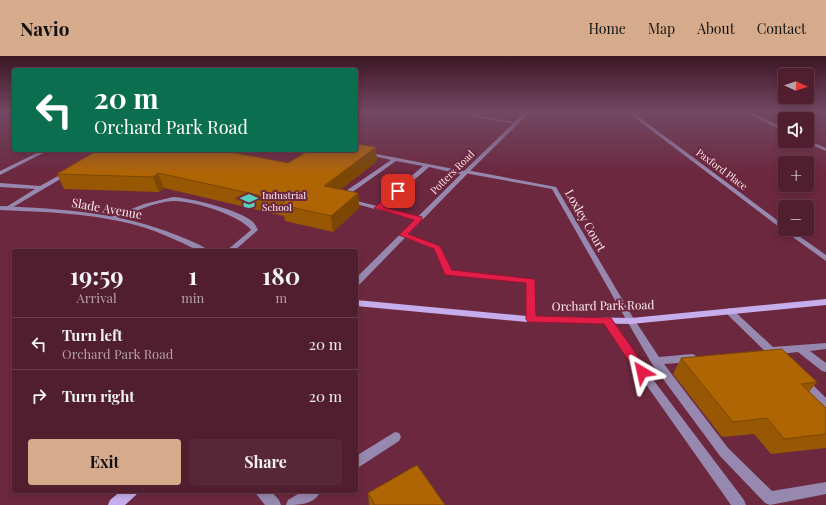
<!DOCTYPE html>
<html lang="en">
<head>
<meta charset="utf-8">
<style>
	:root { --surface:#511e2f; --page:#572737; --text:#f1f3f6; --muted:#b4a2aa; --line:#673c4b; --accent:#d6ab8b }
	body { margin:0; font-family:"Playfair Display",serif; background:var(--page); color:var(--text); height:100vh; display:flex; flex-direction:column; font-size:15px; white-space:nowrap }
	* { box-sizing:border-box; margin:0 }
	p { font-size:13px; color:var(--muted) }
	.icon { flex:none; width:22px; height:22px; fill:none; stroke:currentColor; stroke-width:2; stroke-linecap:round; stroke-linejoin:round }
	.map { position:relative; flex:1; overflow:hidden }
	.details { position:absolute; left:12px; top:193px; width:346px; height:244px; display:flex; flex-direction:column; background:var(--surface); border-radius:4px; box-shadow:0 2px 6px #0003,0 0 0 1px var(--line) }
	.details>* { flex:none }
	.banner { position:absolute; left:12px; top:12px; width:346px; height:84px; border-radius:4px; box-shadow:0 2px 6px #0003,0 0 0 1px var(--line); background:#0b6e4f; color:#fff; overflow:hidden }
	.needle { width:26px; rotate:93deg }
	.tools { position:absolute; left:778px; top:12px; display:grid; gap:8px }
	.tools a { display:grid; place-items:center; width:36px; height:36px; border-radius:4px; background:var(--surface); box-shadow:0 2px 6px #0003,0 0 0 1px var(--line); font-size:20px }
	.pin { position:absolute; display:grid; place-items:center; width:34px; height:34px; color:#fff; margin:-17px; border-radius:8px; box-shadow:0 2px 6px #0006 }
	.me { position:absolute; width:44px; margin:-22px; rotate:324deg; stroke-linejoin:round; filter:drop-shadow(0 0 3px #0008) }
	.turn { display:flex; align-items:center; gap:14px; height:84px; padding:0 16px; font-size:18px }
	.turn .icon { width:52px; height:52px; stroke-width:2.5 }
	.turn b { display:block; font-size:28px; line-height:34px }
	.eta { display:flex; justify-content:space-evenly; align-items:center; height:68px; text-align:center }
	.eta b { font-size:24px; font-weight:700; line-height:28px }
	.button { display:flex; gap:8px; margin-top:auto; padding:8px 16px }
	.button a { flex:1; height:46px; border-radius:4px; background:var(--accent); color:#111; font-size:16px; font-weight:700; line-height:46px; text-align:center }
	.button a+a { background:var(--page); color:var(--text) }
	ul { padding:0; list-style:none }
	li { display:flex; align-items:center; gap:12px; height:52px; padding:0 16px; border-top:1px solid var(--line) }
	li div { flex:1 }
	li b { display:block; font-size:15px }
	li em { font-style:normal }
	header { display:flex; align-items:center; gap:24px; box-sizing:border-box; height:56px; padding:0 20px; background:var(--accent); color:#111 }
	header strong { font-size:19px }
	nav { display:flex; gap:22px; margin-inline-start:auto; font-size:14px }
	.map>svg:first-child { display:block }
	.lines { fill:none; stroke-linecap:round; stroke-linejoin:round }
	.service { fill:#9788af; fill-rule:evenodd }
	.minor { fill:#9788af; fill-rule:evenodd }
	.tertiary { fill:#9788af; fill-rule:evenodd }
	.secondary { fill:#c6aeec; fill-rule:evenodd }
	.wall { fill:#975703 }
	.shaded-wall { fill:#7b4703 }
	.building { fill:#b06504; stroke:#7b4703 }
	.route { fill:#e11d48; stroke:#92132f }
	.labels { text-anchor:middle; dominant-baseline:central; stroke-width:4; stroke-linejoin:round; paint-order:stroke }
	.far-street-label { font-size:10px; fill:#ffedf1; stroke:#6c283f }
	.far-poi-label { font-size:10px; fill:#ffedf1; stroke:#6c283f; text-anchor:start }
	.street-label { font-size:12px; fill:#ffedf1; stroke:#6c283f }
</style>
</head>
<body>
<header>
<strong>Navio</strong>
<nav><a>Home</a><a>Map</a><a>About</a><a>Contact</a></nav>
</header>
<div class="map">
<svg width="826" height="449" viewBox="0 0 826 449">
	<rect width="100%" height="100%" fill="#6c283f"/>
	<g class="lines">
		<g class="service">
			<path d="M 440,55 L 451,55 L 519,67 L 517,68 Z"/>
			<path d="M 43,94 L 49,94 L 0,119 L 0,115 Z"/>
			<path d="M 348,94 L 356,94 L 464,115 L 467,117 L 464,119 L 429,111 L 383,151 L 421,162 L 422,163 L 419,165 L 349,146 L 343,141 L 346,135 L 391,104 ZM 396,105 L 423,110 L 377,150 L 353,144 L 349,141 L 351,137 Z"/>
			<path d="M 67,115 L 69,116 L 69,118 L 8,154 L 4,154 L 3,153 L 35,133 L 0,131 L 0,127 L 40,130 Z"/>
			<path d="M 173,141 C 191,142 240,154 253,166 C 255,168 257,172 258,174 L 234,195 L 226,195 L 251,174 C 241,159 190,144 173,145 C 153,146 133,157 114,163 L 112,164 L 109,162 L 144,148 Z"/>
			<path d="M 403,177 L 440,190 L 452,215 L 534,223 L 535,225 L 535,263 L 534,265 L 528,265 L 527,263 L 527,227 L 446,219 L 434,193 L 401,180 L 400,179 Z"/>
			<path d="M 729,252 L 732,253 L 773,291 L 826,287 L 826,293 L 810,295 L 826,307 L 826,316 L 822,315 L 798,296 L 780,298 L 781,300 L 779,303 L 776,304 L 773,303 L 726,257 L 725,255 Z"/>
			<path d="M 607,261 L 610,262 L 627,289 L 744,444 L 746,449 L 731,449 L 621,293 L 603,264 L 604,262 Z"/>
			<path d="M 631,262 L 634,263 L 659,301 L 692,298 L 695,299 L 697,302 L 695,305 L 692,306 L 664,308 L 728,392 L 772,435 L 826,426 L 826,438 L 770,449 L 765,447 L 720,400 L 652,308 L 627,265 L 628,263 Z"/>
			<path d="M 803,322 L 807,323 L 826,342 L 826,354 L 822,352 L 799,329 L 798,326 L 799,323 Z"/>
			<path d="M 395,376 L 399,377 L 401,381 L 399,385 L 356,413 L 356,400 Z"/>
			<path d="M 255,435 L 271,435 L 279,444 L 281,449 L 265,449 L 257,439 Z"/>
			<path d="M 303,435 L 321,435 C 314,449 299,449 286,449 L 288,444 Z"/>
		</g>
		<g class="minor">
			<path d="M 626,55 L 631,55 L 785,170 L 785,173 L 789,173 L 826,199 L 826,205 L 783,174 Z"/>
			<path d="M 743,55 L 749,55 L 785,73 L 785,76 Z"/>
			<path d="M 807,84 L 826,92 L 826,95 L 805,86 L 805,85 L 807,85 Z"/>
			<path d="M 466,114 L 556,131 L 635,265 L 634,267 L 628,267 L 552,133 L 464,117 L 464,115 Z"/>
		</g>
		<g class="tertiary">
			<path d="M 526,55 L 531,55 L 468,117 L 359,229 L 356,229 L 356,222 L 464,115 Z"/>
			<path d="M 0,150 C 63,153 120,156 179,180 C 188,184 201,188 209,195 L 199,195 C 177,184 153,173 128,167 C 86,157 43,156 0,154 Z"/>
		</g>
		<g class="secondary">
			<path d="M 826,243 L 826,249 L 631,268 L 527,266 L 356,250 L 356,244 L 527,260 L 631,262 Z"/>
			<path d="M 121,435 L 138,435 L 136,439 L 125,449 L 108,449 L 110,444 Z"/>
		</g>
	</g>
	<g class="wall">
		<path d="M 377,105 L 341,133 L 358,137 L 359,152 L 333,176 L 285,165 L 284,160 L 164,132 L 159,136 L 64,133 L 57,118 L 288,107 Z"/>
		<path d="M 681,302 L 817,326 L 809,336 L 826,352 L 826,392 L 771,398 L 754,378 L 722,381 L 673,318 Z"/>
		<path d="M 368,437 L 445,449 L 369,449 Z"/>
	</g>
	<g class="shaded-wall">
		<path d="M 376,91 L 377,105 L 326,145 L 324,130 Z"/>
		<path d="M 158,117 L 164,132 L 159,136 L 153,121 Z"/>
		<path d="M 358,137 L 359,152 L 333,176 L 331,160 Z"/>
	</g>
	<g class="building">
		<path d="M 356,88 L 376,91 L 324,130 L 358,137 L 331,160 L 282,149 L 285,145 L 158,117 L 153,121 L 57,118 L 98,94 L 219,94 L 288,107 L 310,94 L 356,94 Z"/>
		<path d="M 782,293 L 817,326 L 801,328 L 826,352 L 826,378 L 784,383 L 767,362 L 733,366 L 681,302 Z"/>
		<path d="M 417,409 L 445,449 L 375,449 L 368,437 Z"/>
	</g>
	<linearGradient id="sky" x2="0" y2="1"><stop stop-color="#3b1623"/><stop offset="0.47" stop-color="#724863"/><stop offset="1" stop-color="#724863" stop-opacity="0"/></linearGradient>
	<rect width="826" height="118" fill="url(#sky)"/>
	<path class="route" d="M 395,134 L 401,135 L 383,151 L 422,161 L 422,164 L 408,178 L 440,190 L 452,214 L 534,223 L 535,225 L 536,260 L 611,262 L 646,312 L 648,316 L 646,319 L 642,320 L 638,319 L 604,268 L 528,266 L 526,263 L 526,227 L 445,219 L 434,193 L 399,179 L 414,164 L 374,152 Z"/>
	<defs>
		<g id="school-bare" transform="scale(1.38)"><path d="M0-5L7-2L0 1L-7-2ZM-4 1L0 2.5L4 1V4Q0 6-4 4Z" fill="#5acebd" stroke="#6c283f" stroke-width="2.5" paint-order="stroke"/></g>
	</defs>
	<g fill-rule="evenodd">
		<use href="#school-bare" x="249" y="145"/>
	</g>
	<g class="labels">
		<g class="far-street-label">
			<text transform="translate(722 113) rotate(37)">Paxford Place</text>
			<text transform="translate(452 116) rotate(-45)">Potters Road</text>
		</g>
		<g class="far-poi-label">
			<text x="262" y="139">Industrial<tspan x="262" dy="12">School</tspan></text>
		</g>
		<g class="street-label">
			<text transform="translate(107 152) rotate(10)">Slade Avenue</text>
			<text transform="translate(586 164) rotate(60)">Loxley Court</text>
			<text transform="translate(603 249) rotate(-1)">Orchard Park Road</text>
		</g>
	</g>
</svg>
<div class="tools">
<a><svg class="needle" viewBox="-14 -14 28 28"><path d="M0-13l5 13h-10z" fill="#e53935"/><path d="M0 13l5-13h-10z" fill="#b4a2aa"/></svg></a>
<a><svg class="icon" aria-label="sound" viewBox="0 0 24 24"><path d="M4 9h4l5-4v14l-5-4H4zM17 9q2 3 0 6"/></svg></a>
<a>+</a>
<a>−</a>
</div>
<div class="pin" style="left:398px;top:135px;background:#d93025"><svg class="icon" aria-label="arrive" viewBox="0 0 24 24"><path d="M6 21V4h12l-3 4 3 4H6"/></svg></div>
<svg class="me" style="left:642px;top:316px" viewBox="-20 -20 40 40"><path d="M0-17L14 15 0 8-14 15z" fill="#e11d48" stroke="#fff" stroke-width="4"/></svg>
<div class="banner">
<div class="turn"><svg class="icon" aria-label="left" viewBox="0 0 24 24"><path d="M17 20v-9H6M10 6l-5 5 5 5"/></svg><div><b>20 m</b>Orchard Park Road</div></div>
</div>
<section class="details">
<div class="eta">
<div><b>19:59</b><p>Arrival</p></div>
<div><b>1</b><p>min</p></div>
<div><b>180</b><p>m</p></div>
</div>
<ul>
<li><svg class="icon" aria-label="left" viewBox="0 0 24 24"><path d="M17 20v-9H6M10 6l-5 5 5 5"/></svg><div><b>Turn left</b><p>Orchard Park Road</p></div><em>20 m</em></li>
<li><svg class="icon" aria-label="right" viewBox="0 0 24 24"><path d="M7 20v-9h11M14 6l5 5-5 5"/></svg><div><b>Turn right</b></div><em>20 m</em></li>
</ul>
<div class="button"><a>Exit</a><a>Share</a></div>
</section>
</div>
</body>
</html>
